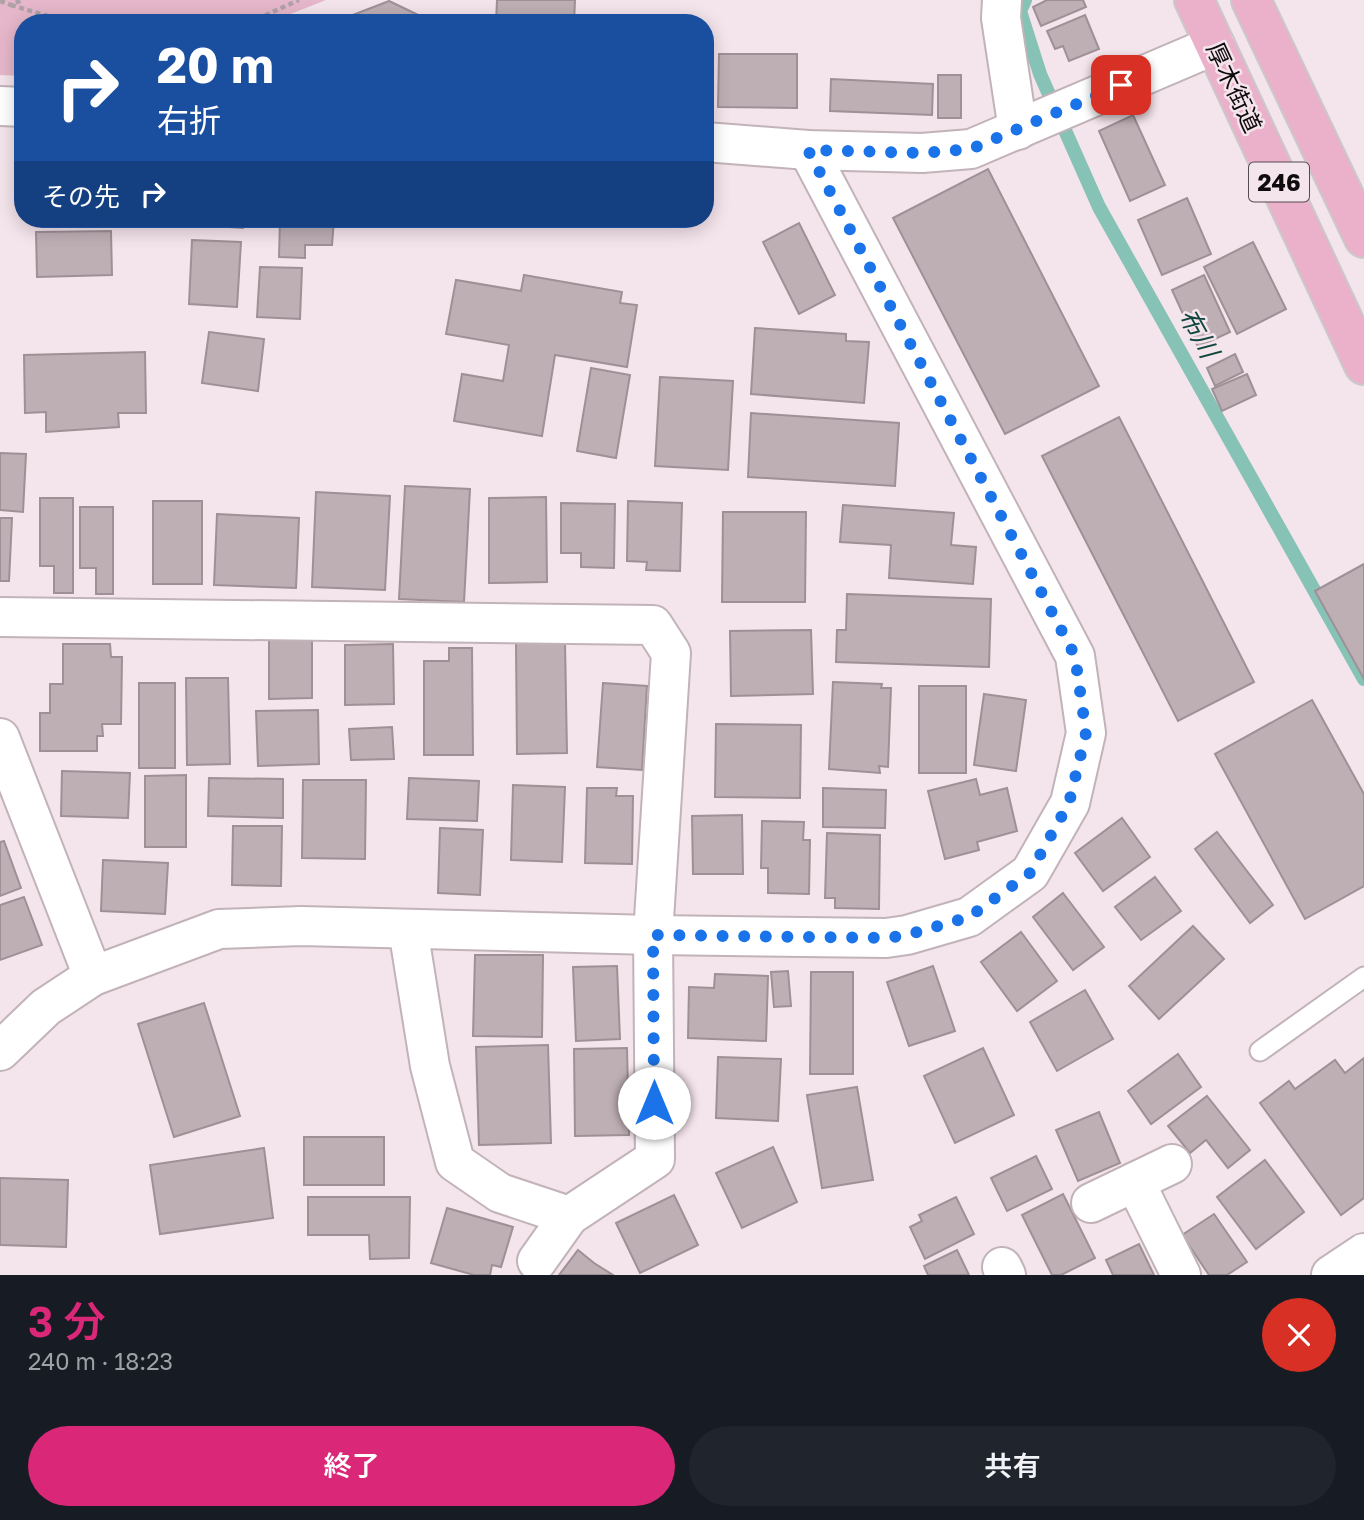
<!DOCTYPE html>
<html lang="ja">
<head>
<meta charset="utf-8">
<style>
	:root { --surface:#171b24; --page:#20242c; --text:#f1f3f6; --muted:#9ea1a6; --accent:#db2777 }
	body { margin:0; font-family:"Golos Text","Noto Sans JP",sans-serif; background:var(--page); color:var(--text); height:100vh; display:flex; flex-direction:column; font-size:26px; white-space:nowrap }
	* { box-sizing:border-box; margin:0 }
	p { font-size:23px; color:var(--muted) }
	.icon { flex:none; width:38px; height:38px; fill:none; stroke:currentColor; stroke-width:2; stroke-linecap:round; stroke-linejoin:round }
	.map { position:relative; height:1275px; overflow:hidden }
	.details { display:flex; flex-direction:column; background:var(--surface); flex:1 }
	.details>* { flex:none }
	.banner { position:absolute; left:14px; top:14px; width:700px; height:214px; border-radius:28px; box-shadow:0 4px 18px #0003; background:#1a4fa0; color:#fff; overflow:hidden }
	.pin { position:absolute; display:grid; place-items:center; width:60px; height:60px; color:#fff; margin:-30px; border-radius:14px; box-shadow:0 4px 10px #0006 }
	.me { position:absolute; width:77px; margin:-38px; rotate:0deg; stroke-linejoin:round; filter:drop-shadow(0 0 5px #0008) }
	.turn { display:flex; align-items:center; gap:24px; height:147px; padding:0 28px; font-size:32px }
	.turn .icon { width:91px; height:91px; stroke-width:2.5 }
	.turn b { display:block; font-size:49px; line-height:60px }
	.then { display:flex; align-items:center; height:66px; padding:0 28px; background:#0003; gap:14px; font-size:26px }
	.round { display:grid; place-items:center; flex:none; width:74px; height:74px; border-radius:37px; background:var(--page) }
	.head { display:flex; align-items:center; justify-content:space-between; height:119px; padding:0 28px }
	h1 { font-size:42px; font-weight:600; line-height:52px; color:var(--accent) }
	.button { display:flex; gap:14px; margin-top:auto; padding:14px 28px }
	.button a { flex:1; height:80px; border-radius:42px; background:var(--accent); color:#fff; font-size:28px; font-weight:600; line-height:80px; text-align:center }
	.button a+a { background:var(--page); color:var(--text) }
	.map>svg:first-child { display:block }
	.green { fill:#e6b7ca }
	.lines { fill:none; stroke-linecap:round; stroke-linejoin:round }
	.stream { stroke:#86c2b5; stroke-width:14 }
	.building { fill:#beafb5; stroke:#9e9096; stroke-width:2 }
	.service-casing { stroke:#c2b3b9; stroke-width:23 }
	.minor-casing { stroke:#c2b3b9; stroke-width:42 }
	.tertiary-casing { stroke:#c2b3b9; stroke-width:42 }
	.trunk-casing { stroke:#cac9ca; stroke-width:42 }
	.path { stroke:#afa2a7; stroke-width:4.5; stroke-dasharray:5 3.5; stroke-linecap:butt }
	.service { stroke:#fff; stroke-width:19 }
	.minor { stroke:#fff; stroke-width:38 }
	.tertiary { stroke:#fff; stroke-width:38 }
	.trunk { stroke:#ebb0ca; stroke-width:38 }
	.route { stroke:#1a73e8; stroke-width:12; stroke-dasharray:0 21.6 }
	.labels { text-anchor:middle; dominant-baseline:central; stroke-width:5; stroke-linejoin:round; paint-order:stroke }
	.shield { fill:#f4e4eb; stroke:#544b4f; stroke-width:2 }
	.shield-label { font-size:23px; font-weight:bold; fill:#0f0a0c }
	.street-label { font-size:24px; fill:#0f0a0c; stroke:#f4e4eb }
	.water-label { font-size:26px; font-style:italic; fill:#11473e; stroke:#f4e4eb }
</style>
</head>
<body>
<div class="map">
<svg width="1364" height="1275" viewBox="0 0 1364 1275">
	<rect width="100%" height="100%" fill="#f4e4eb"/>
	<path class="green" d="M 0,0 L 326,0 L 288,15 L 287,23 L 23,23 L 23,76 L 0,75 Z"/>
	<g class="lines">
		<path class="stream" d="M 1025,0 L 1020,11 L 1040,74 L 1099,207 L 1364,679"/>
	</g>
	<g class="building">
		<path d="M 497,0 L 575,0 L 574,23 L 496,23 Z"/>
		<path d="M 1047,0 L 1083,0 L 1086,7 L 1041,26 L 1033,7 Z"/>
		<path d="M 389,1 L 435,23 L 332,23 Z"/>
		<path d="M 1085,15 L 1099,49 L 1069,61 L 1063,46 L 1055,49 L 1047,31 Z"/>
		<path d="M 719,54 L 797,54 L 797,108 L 718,107 Z"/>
		<rect x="938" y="75" width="23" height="43"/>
		<path d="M 831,79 L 933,84 L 932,115 L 830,111 Z"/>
		<path d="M 1133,115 L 1165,185 L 1130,201 L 1099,131 Z"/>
		<path d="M 988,169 L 1099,386 L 1005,434 L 893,218 Z"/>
		<path d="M 1187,198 L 1211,254 L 1162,275 L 1138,220 Z"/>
		<path d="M 199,219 L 244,219 L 243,228 L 199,225 Z"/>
		<path d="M 280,219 L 334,219 L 332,245 L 305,245 L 305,258 L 279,257 Z"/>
		<path d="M 799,223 L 835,295 L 799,314 L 763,242 Z"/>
		<path d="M 111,231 L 112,275 L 37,277 L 36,232 Z"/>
		<path d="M 192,240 L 241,242 L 237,307 L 189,304 Z"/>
		<path d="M 1253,242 L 1286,309 L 1237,334 L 1204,267 Z"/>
		<path d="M 260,267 L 302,268 L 300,319 L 257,317 Z"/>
		<path d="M 524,275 L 622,292 L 620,303 L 637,305 L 627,367 L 555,355 L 542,436 L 454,421 L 462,374 L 503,381 L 509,345 L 446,334 L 456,280 L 521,291 Z"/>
		<path d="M 1204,275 L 1230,332 L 1198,347 L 1172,290 Z"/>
		<path d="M 755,328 L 846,334 L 846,341 L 869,342 L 864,403 L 751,394 Z"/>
		<path d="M 209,332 L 264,339 L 258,391 L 202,383 Z"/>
		<path d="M 145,352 L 146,413 L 118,413 L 119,427 L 46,432 L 46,412 L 25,413 L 24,355 Z"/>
		<path d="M 1235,354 L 1243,372 L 1215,386 L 1207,368 Z"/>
		<path d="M 591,368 L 630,375 L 616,458 L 577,451 Z"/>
		<path d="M 1247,374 L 1256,395 L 1222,411 L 1212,389 Z"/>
		<path d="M 660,377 L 733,381 L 728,470 L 655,466 Z"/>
		<path d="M 751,413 L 899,423 L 895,486 L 748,477 Z"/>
		<path d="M 1119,417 L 1254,682 L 1178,721 L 1042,456 Z"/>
		<path d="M 0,453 L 26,454 L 23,512 L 0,510 Z"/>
		<path d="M 405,486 L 470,489 L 464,602 L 399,599 Z"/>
		<path d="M 316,492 L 390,496 L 385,590 L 312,587 Z"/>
		<path d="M 546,497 L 547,582 L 489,583 L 489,498 Z"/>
		<path d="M 40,498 L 73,498 L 73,593 L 54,593 L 54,566 L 40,566 Z"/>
		<rect x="153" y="501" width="49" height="83"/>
		<path d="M 628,501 L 682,503 L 680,571 L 646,570 L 647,562 L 627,561 Z"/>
		<path d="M 561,503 L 615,504 L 614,568 L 581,567 L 581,553 L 561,553 Z"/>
		<path d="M 843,505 L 954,513 L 951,545 L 976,547 L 973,584 L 889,578 L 891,545 L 840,542 Z"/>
		<path d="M 80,507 L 113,507 L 113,594 L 96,594 L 96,568 L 80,568 Z"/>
		<path d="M 723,512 L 806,512 L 805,602 L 722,602 Z"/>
		<path d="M 217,514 L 299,518 L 296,588 L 214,585 Z"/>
		<path d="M 0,518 L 12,518 L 9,581 L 0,581 Z"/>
		<path d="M 1364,564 L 1364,679 L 1315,591 Z"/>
		<path d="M 847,594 L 991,599 L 989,667 L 836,662 L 837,630 L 846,630 Z"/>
		<path d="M 811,630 L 813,694 L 731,696 L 730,631 Z"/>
		<path d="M 269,639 L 312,639 L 312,698 L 269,699 Z"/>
		<path d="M 565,642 L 567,753 L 517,754 L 516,643 Z"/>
		<path d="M 63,644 L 110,644 L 111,657 L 122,657 L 121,724 L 102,724 L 103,736 L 97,736 L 97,751 L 40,751 L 40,713 L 50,713 L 50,684 L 63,684 Z"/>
		<path d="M 393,644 L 394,704 L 345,705 L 345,645 Z"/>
		<path d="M 449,648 L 472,648 L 473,755 L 424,755 L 424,661 L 449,661 Z"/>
		<path d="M 186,678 L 228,678 L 230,764 L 187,765 Z"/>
		<path d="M 833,682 L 882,684 L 881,688 L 891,688 L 888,767 L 879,766 L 880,773 L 829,769 Z"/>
		<rect x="139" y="683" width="36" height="85"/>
		<path d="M 603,683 L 647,686 L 642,770 L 597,767 Z"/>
		<rect x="919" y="686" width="47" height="87"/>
		<path d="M 984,694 L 1026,700 L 1016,771 L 974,765 Z"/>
		<path d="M 1312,700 L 1364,794 L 1364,886 L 1305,919 L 1215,754 Z"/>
		<path d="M 318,710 L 319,764 L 258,766 L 256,711 Z"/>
		<path d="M 716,724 L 801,725 L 800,798 L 715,797 Z"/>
		<path d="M 392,727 L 394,759 L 351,760 L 349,729 Z"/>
		<path d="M 62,771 L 130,773 L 128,818 L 61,816 Z"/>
		<path d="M 186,775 L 186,847 L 145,847 L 145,776 Z"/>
		<path d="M 209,778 L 283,779 L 283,818 L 208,816 Z"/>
		<path d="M 409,778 L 479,781 L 477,821 L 407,819 Z"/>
		<path d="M 976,779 L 980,795 L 1007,788 L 1017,831 L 977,842 L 979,850 L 945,859 L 928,791 Z"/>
		<path d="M 303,780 L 366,780 L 365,859 L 302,858 Z"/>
		<path d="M 513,785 L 565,787 L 562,862 L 511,860 Z"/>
		<path d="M 587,788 L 617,788 L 616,796 L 633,796 L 632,864 L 585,863 Z"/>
		<path d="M 823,788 L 886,790 L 885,828 L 823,827 Z"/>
		<path d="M 742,815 L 743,874 L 693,874 L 692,816 Z"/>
		<path d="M 1122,818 L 1150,857 L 1103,891 L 1075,853 Z"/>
		<path d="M 762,821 L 804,822 L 803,840 L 810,840 L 809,894 L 768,893 L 768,868 L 761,868 Z"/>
		<path d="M 233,826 L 282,826 L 281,886 L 232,885 Z"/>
		<path d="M 440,828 L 483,830 L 480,895 L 438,893 Z"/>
		<path d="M 1217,832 L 1273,905 L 1250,923 L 1195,849 Z"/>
		<path d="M 827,833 L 880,835 L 879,909 L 835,908 L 835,898 L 825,898 Z"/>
		<path d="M 4,841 L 21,888 L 0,896 L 0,842 Z"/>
		<path d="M 103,860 L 168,863 L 165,914 L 101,911 Z"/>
		<path d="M 1155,877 L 1181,911 L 1141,940 L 1115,907 Z"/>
		<path d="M 1063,893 L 1104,947 L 1073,970 L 1033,917 Z"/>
		<path d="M 24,897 L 42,945 L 0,960 L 0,905 Z"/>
		<path d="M 1193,926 L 1224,959 L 1159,1019 L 1129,986 Z"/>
		<path d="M 1021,932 L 1057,981 L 1017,1011 L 981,962 Z"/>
		<path d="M 475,955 L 543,955 L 542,1037 L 473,1036 Z"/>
		<path d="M 617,966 L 620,1039 L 576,1041 L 573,967 Z"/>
		<path d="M 933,966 L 955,1031 L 909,1046 L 887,982 Z"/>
		<path d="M 788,971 L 791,1006 L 774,1007 L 771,972 Z"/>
		<path d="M 811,972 L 853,972 L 853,1074 L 810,1074 Z"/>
		<path d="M 715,974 L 768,976 L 766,1041 L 688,1038 L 689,987 L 714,988 Z"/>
		<path d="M 1085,990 L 1113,1039 L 1057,1071 L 1030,1022 Z"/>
		<path d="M 204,1003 L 240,1116 L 174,1137 L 138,1024 Z"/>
		<path d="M 548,1045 L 551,1143 L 479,1145 L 476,1047 Z"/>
		<path d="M 627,1048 L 629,1135 L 575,1136 L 574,1049 Z"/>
		<path d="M 983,1048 L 1014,1115 L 955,1143 L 924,1076 Z"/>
		<path d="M 1178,1054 L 1201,1087 L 1151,1124 L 1128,1091 Z"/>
		<path d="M 718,1057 L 781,1059 L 778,1121 L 716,1118 Z"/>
		<path d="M 1364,1058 L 1364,1198 L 1341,1215 L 1260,1103 L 1289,1081 L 1295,1089 L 1335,1060 L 1345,1073 Z"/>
		<path d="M 857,1087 L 873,1180 L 822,1188 L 807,1095 Z"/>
		<path d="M 1207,1096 L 1250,1150 L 1228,1168 L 1206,1140 L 1190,1153 L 1168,1126 Z"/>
		<path d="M 1099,1112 L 1120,1163 L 1078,1181 L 1056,1130 Z"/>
		<rect x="304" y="1137" width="80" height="48"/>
		<path d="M 773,1147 L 797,1202 L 742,1228 L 716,1173 Z"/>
		<path d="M 264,1148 L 273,1218 L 160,1234 L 150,1165 Z"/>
		<path d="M 1036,1156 L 1052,1189 L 1007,1211 L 991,1178 Z"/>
		<path d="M 1265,1160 L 1304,1212 L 1256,1249 L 1217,1197 Z"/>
		<path d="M 0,1178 L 68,1180 L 66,1247 L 0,1245 Z"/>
		<path d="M 1063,1194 L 1095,1258 L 1061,1275 L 1052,1275 L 1022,1215 Z"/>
		<path d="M 674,1195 L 698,1245 L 640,1273 L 616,1223 Z"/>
		<path d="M 308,1197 L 410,1197 L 409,1258 L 370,1259 L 369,1235 L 308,1235 Z"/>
		<path d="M 956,1197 L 974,1234 L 925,1259 L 910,1227 L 922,1221 L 919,1215 Z"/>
		<path d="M 447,1208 L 513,1227 L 501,1267 L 492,1265 L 490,1275 L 474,1275 L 431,1263 Z"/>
		<path d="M 1214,1214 L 1247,1262 L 1227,1275 L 1209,1275 L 1182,1235 Z"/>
		<path d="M 1139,1244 L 1154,1275 L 1113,1275 L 1106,1260 Z"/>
		<path d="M 578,1250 L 594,1263 L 613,1275 L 559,1275 Z"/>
		<path d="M 957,1250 L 969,1275 L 928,1275 L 924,1266 Z"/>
	</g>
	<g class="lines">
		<g class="service-casing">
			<path id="service" d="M 1260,1051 L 1364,977"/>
		</g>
		<g class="minor-casing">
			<g id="minor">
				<path d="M 1002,0 L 1001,18 L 1018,130"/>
				<path d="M 0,106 L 23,107"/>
				<path d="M 705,142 L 808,150 L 922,153 L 971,149 L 1215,45"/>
				<path d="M 0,617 L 653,625 L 671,653 L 653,935 L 655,1159 L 569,1216 L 537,1261"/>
				<path d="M 0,738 L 93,976"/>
				<path d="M 408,929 L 430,1066 L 455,1162 L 500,1193 L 569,1216"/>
				<path d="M 0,1051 L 46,1007 L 93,976 L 219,929 L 301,926 L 653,935 L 886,938 L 907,935 L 969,917 L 1030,873 L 1070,803 L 1086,733 L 1075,656 L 808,150"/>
				<path d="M 1135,1182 L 1181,1275"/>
				<path d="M 1091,1203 L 1172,1164"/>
				<path d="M 1002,1267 L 1006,1275"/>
			</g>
		</g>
		<g class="tertiary-casing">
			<path id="tertiary" d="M 1331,1275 L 1364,1253"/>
		</g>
		<g class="trunk-casing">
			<g id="trunk">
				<path d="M 1194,0 L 1364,365"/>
				<path d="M 1251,0 L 1364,238"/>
			</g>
		</g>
		<g class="path">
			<path d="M 0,1 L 11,5 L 22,0"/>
			<path d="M 11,5 L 71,23"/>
			<path d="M 241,23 L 257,19 L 299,0"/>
		</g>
		<use href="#service" class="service"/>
		<use href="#minor" class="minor"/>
		<use href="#tertiary" class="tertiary"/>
		<use href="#trunk" class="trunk"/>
	</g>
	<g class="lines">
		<path class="route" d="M 654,1103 L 653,935 L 886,938 L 907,935 L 969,917 L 1030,873 L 1069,803 L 1086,733 L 1075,656 L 808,150 L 922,153 L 971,149 L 1121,85"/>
	</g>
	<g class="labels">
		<rect class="shield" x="1249" y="162.5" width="60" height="39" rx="5"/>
		<g class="shield-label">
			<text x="1279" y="182">246</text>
		</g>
		<g class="street-label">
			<text transform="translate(1235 87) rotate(65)">厚木街道</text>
		</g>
		<g class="water-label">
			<text transform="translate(1199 333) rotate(61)">布川</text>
		</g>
	</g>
</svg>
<div class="pin" style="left:1121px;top:85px;background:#d93025"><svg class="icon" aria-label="arrive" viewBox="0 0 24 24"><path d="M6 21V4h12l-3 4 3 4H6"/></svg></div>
<svg class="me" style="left:654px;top:1103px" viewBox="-20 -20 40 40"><circle r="19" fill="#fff"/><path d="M0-13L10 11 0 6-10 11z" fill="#1a73e8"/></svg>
<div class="banner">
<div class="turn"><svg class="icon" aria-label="right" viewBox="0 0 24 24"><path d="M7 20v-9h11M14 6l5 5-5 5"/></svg><div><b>20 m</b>右折</div></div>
<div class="then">その先<svg class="icon" aria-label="right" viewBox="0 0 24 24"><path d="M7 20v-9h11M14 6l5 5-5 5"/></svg></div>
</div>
</div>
<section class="details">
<div class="head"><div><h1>3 分</h1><p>240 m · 18:23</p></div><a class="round" style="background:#d93025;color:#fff"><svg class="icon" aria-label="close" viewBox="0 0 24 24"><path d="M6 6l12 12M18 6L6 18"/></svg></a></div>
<div class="button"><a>終了</a><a>共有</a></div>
</section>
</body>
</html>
